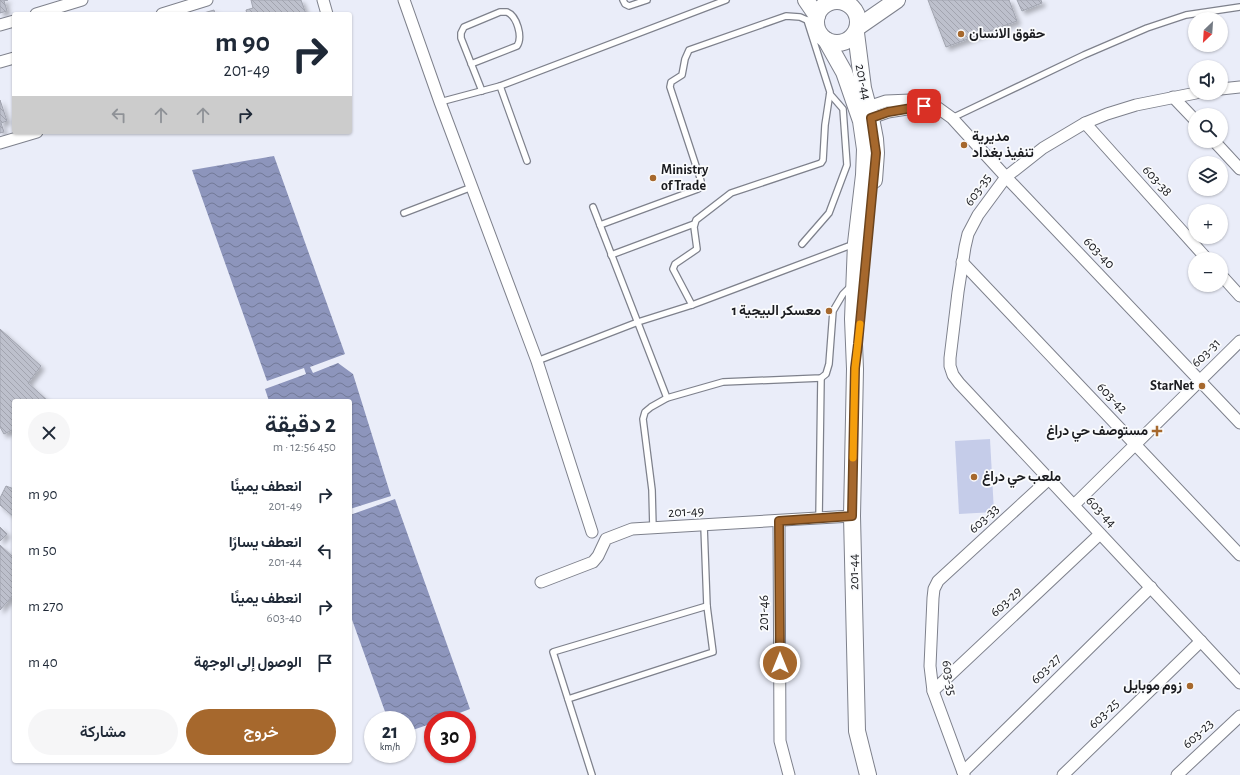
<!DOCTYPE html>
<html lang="ar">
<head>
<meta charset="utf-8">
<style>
	:root { --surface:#fff; --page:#f6f6f7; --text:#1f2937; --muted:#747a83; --accent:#a6682d }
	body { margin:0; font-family:"Alegreya Sans",Vazirmatn,sans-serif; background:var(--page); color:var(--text); direction:rtl; height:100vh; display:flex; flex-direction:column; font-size:15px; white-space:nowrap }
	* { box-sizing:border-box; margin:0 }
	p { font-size:13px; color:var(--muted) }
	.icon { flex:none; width:22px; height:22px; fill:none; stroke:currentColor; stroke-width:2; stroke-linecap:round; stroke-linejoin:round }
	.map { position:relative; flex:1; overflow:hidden; direction:ltr }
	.drawer { position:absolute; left:12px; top:399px; width:340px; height:364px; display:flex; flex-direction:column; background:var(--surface); border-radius:4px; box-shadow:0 1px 3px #0004; direction:rtl }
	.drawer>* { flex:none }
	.hud { position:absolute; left:12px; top:12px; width:340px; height:122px; border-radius:4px; box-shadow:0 1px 3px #0004; direction:rtl; background:#fff; color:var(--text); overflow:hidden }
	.needle { width:26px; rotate:205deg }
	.tools { position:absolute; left:1188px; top:12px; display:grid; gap:8px }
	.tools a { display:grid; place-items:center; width:40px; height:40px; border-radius:50%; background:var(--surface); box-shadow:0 1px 3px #0004; font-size:20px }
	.speed { position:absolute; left:364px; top:711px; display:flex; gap:8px; font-size:20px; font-weight:700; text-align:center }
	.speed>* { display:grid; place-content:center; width:52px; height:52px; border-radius:50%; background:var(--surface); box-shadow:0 1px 3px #0004; line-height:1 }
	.speed small { font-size:10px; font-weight:400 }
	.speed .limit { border:6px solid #d22; background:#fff; color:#111 }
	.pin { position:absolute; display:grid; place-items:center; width:34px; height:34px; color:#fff; margin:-17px; border-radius:8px; box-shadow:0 2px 6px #0006 }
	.me { position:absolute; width:44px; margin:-22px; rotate:0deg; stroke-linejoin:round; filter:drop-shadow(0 0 3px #0008) }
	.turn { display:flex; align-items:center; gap:14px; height:84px; padding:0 16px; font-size:18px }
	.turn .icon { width:52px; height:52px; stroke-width:2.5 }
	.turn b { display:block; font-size:28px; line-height:34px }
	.lanes { display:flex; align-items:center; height:38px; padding:0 16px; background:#0003; justify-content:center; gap:20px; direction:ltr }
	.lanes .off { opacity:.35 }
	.round { display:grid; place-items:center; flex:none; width:42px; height:42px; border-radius:21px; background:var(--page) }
	.head { display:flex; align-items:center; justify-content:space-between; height:68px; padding:0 16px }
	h1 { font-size:24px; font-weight:600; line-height:30px }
	.button { display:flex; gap:8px; margin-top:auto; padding:8px 16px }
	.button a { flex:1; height:46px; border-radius:24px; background:var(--accent); color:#fff; font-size:16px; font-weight:600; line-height:46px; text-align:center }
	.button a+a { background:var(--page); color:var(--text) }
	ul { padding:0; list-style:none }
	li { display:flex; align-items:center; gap:12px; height:56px; padding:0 16px }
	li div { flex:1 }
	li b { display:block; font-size:15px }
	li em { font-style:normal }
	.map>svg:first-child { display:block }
	.park { fill:#c5cce9 }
	.water { fill:url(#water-waves) }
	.building { fill:url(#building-back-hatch); stroke:#a1a4af; filter:url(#shadow) }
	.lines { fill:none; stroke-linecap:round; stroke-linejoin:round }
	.lane-casing { stroke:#7e818c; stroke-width:8 }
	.street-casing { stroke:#7e818c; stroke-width:13 }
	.secondary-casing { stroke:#7e818c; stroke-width:18 }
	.lane { stroke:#fff; stroke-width:5.5 }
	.street { stroke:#fff; stroke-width:11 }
	.secondary { stroke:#fff; stroke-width:16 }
	.route-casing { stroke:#6c441d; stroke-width:10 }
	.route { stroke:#a6682d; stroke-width:7 }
	.slow { stroke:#f59e0b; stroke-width:7 }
	.poi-dot { fill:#a6682d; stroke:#fafbfd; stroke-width:1.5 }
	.labels { text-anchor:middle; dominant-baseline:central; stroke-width:3.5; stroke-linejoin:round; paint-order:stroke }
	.poi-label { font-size:14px; font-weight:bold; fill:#1a1b1f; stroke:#fafbfd; text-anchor:start }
	.street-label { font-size:14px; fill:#1a1b1f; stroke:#fafbfd }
</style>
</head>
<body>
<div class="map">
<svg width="1240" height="775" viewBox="0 0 1240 775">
	<defs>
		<pattern id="water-waves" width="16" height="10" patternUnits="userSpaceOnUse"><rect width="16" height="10" fill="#8d95bc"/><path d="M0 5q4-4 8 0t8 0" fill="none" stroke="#727998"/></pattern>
		<pattern id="building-back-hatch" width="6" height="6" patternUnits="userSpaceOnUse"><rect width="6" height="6" fill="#bdc0cc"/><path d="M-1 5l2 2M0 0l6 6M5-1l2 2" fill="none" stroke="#a2a4af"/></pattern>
		<filter id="shadow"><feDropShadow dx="3.5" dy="3.5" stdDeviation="2" flood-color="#0004"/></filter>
	</defs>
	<rect width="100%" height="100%" fill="#eaedf9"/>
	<path class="park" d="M 990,439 L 994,512 L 959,514 L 955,441 Z"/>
	<g class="water">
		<path d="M 274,156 L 345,354 L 310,367 L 313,373 L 338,363 L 353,374 L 391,496 L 350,509 L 350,401 L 269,401 L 265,389 L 306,374 L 304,368 L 267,381 L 192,170 Z"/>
		<path d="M 395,499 L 470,709 L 441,720 L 433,720 L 433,723 L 407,732 L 407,720 L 388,720 L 350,614 L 350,515 Z"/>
	</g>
	<g class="building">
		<path d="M 0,0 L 8,0 L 4,1 L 7,11 L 0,13 Z"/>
		<path d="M 251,0 L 301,0 L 306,14 L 247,14 L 246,10 L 253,8 Z"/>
		<path d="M 928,0 L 1009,0 L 1017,21 L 946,47 Z"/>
		<path d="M 1017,0 L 1041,0 L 1042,3 L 1022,11 Z"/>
		<path d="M 214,10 L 215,14 L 200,14 Z"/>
		<path d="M 0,100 L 7,121 L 1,123 L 4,132 L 0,133 Z"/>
		<path d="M 0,329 L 41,366 L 28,383 L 48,401 L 14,401 L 14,429 L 4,434 L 0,427 Z"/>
		<path d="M 6,486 L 14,489 L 14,517 L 0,505 L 0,498 Z"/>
		<path d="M 0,527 L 7,534 L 0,541 Z"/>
		<path d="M 0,545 L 14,558 L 14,594 L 0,610 Z"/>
	</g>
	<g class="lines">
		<g class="lane-casing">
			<g id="lane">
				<path d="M 623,0 L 625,4 L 629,6 L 647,0"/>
				<path d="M 471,64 L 517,46 C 523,37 517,16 507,12 C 506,12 501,12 500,12 L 464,27 L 461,33 L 461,38 L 482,91"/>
				<path d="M 500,86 L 527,161"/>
				<path d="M 440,102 L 500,86 L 726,0"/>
				<path d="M 952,118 L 1084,55 L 1147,28 L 1186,15 L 1240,7"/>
				<path d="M 593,207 L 667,398"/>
				<path d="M 404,213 L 472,187"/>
				<path d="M 600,225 L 698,189 L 701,187 L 701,181 L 670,87 L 671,82 L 682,75 L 685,59 L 689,50 L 786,16 L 800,17 L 816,24"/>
				<path d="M 802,244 L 829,213 L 847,165 L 843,109 L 830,94"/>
				<path d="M 611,255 L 694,224"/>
				<path d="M 692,305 L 673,269 L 675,264 L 697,249 L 694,227 L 696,220 L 731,193 L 821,163 L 823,160 L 825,125 L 830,92 L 807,20"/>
				<path d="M 537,361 L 638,322 L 692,305 L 854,244"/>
				<path d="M 819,518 L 821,378"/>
				<path d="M 653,528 L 652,490 L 643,419 L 645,412 L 651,407 L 667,398 L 723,382 L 821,378 L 826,374 L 829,364 L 833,311 L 843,294 L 851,286"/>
				<path d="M 568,699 L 713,652 L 707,606 L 704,526"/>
				<path d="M 592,775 L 553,652 L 707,606"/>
			</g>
		</g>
		<g class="street-casing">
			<g id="street">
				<path d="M 323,0 L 327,14"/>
				<path d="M 404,0 L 440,102 L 537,361 L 592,532"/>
				<path d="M 36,14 L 82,0"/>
				<path d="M 162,14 L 207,0"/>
				<path d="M 0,25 L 14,21"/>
				<path d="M 0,62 L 14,58"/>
				<path d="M 1221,89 L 1240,87"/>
				<path d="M 1196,93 L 1136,105 L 1107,114 L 1085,123 L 1043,148 L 1006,177 L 978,215 L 968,234 L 965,247 L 958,292 L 950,358 L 950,366 L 953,375 L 959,383 L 1240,683"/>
				<path d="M 1173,97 L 1195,120"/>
				<path d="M 862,109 L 886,101 L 911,100 L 934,105 L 952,118 L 1006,177 L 1240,423"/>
				<path d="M 865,120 L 888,112 L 926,106"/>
				<path d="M 1085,123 L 1207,259"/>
				<path d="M 1214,141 L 1240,169"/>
				<path d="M 0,143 L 37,132"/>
				<path d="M 962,262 L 1240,555"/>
				<path d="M 1221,275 L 1240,296"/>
				<path d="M 1074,505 L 1240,341"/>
				<path d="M 779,521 L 780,741 L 789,775"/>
				<path d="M 541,582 L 593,562 L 598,556 L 606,539 L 632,529 L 852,516"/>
				<path d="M 933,691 L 1100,534"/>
				<path d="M 963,772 L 1151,587"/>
				<path d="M 964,775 L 933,691 L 930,666 L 933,598 L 934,589 L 938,581 L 1049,479"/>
				<path d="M 1063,775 L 1201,641"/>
				<path d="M 1177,775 L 1240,716"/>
			</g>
		</g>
		<g class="secondary-casing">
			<g id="secondary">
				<path d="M 806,0 L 817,16"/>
				<circle cx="837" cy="22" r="21"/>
				<path d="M 858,27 L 897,0"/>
				<path d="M 856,33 L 863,88 L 871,118 L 875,139 L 876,153 L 874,180"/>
				<path d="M 826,40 L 844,72 L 861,121 L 865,149 L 864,175 L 856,243 L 853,319 L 855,369 L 852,516 L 857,731 L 868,775"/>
			</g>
		</g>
		<use href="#lane" class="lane"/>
		<use href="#street" class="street"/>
		<use href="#secondary" class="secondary"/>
	</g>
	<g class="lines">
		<g class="route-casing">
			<path id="route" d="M 780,663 L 779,521 L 852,516 L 855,368 L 858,344 L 876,153 L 871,118 L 888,112 L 924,106"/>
		</g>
		<use href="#route" class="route"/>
		<path class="slow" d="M 853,458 L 855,368 L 860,324"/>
	</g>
	<g class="poi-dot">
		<circle cx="961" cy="34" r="4"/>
		<circle cx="964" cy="145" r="4"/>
		<circle cx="653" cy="178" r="4"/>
		<circle cx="829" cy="311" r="4"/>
		<circle cx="1202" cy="386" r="4"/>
		<path d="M1155 425h4v4h4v4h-4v4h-4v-4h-4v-4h4z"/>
		<circle cx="974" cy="477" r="4"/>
		<circle cx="1190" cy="686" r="4"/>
	</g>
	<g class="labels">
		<g class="poi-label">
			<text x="969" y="34">حقوق الانسان</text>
			<text x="972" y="137">مديرية<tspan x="972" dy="16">تنفيذ بغداد</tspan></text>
			<text x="661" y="170">Ministry<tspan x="661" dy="16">of Trade</tspan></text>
			<text x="821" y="311" text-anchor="end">معسكر البيجية 1</text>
			<text x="1194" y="386" text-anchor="end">StarNet</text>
			<text x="1148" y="431" text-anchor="end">مستوصف حي دراغ</text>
			<text x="982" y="477">ملعب حي دراغ</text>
			<text x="1182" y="686" text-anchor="end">زوم موبايل</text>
		</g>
		<g class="street-label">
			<text transform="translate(863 82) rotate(79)">201-44</text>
			<text transform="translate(1157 181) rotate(48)">603-38</text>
			<text transform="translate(978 190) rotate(-55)">603-35</text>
			<text transform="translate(1099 253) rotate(46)">603-40</text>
			<text transform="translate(1206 353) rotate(-45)">603-31</text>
			<text transform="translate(1112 398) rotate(46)">603-42</text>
			<text transform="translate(686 512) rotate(-3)">201-49</text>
			<text transform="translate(1101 512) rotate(47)">603-44</text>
			<text transform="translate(984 519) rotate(-43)">603-33</text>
			<text transform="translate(854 572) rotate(-91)">201-44</text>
			<text transform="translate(1006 602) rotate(-43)">603-29</text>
			<text transform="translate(764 613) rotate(-90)">201-46</text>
			<text transform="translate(1046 669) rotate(-45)">603-27</text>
			<text transform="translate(949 678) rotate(81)">603-35</text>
			<text transform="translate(1104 714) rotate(-44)">603-25</text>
			<text transform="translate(1198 734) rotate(-43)">603-23</text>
		</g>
	</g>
</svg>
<div class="tools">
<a><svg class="needle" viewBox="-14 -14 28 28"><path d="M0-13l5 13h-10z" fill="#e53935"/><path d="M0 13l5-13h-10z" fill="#747a83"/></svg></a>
<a><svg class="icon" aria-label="sound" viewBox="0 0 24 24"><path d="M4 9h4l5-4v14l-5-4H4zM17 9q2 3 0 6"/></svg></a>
<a><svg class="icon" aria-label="search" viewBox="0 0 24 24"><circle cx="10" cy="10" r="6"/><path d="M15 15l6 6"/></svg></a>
<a><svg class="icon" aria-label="layers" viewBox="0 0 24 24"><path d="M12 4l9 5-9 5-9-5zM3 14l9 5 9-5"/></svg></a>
<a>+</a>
<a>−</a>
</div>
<div class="speed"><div>21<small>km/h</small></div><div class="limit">30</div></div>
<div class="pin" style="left:924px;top:106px;background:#d93025"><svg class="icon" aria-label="arrive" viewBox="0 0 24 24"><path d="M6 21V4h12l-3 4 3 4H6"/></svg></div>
<svg class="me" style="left:780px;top:663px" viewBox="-20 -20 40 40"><circle r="17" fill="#a6682d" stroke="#fff" stroke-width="3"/><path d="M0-11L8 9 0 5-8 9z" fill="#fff"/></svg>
<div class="hud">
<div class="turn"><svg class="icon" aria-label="right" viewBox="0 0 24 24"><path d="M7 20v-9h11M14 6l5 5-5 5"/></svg><div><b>90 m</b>201-49</div></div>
<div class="lanes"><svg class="icon off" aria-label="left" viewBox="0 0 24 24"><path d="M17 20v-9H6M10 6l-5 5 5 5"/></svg><svg class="icon off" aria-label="ahead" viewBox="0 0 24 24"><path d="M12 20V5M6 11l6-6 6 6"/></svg><svg class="icon off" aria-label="ahead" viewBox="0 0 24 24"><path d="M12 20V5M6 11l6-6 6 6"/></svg><svg class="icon" aria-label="right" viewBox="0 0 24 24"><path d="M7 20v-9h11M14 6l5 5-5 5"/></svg></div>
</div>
<section class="drawer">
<div class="head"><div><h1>2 دقيقة</h1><p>450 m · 12:56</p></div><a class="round"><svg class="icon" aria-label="close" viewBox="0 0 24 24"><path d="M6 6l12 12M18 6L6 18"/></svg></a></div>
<ul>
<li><svg class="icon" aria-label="right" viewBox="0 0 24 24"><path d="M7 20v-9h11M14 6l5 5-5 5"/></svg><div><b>انعطف يمينًا</b><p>201-49</p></div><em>90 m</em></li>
<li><svg class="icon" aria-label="left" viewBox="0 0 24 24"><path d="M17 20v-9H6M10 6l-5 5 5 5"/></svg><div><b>انعطف يسارًا</b><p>201-44</p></div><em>50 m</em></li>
<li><svg class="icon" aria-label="right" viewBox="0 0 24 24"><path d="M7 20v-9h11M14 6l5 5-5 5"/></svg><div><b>انعطف يمينًا</b><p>603-40</p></div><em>270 m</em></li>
<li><svg class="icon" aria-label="arrive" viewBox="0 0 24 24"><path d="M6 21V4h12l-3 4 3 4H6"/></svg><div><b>الوصول إلى الوجهة</b></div><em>40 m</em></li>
</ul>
<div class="button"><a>خروج</a><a>مشاركة</a></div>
</section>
</div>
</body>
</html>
